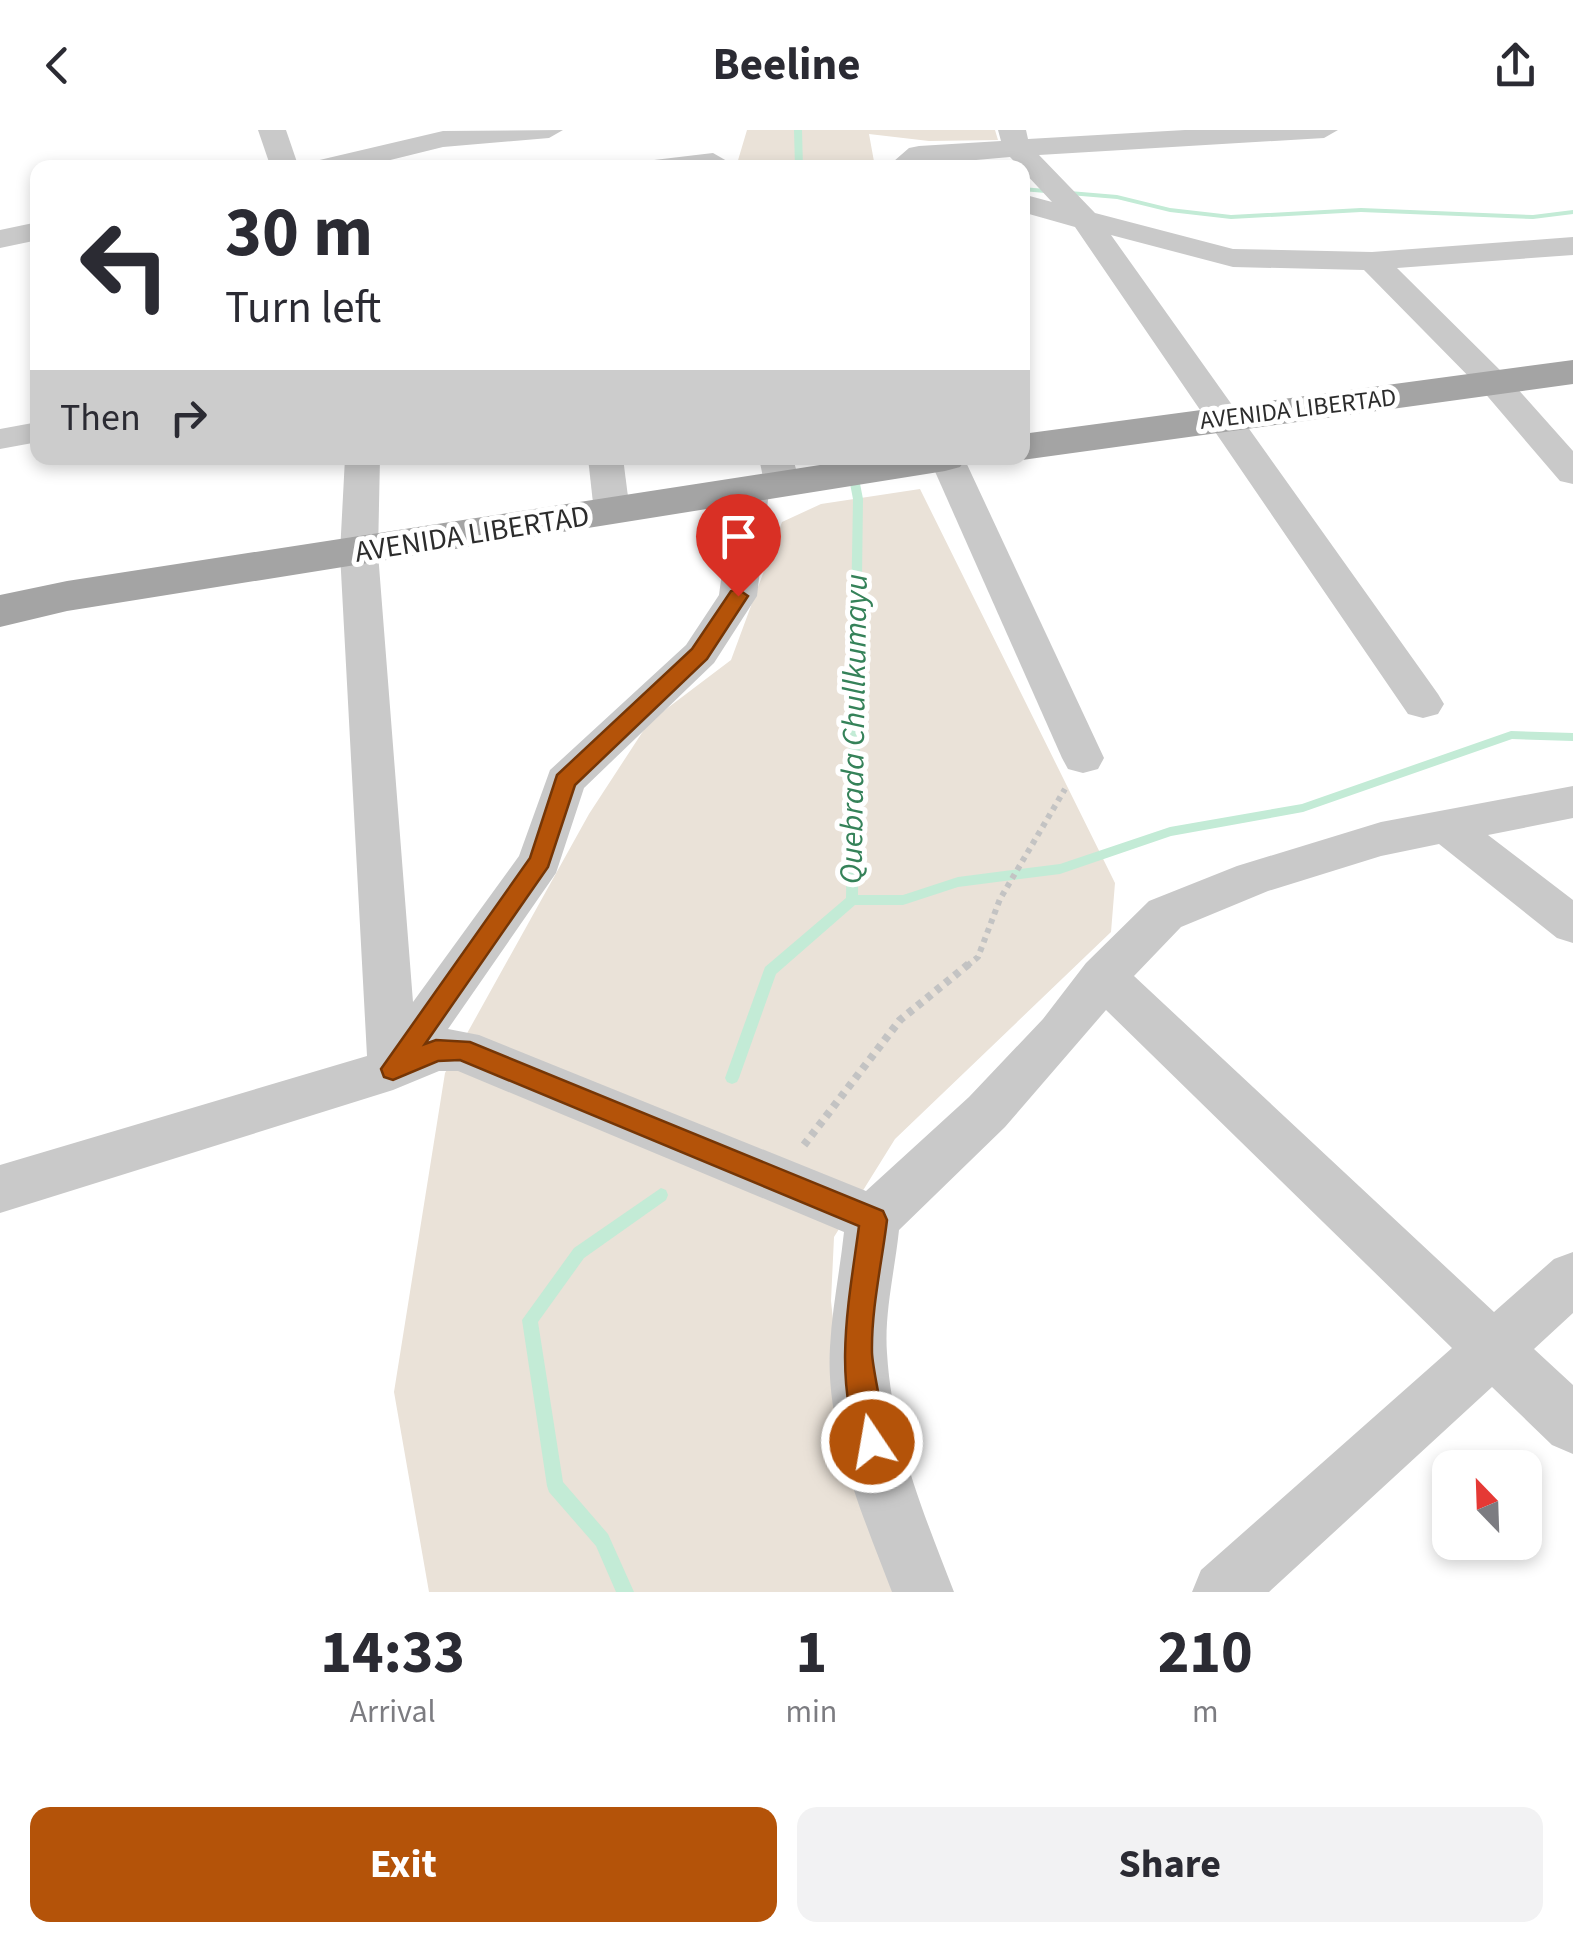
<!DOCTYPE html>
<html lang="en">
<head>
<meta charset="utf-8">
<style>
	:root { --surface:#fff; --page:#f2f2f3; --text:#2b2b33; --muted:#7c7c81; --accent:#b45309 }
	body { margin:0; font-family:"Source Sans 3",sans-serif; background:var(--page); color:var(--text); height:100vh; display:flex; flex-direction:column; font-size:38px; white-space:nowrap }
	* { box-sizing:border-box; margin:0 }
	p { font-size:32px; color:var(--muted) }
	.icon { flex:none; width:55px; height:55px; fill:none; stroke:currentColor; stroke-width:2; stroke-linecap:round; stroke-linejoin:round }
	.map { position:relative; height:1462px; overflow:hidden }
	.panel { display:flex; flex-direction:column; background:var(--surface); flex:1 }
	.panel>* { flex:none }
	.banner { position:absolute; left:30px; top:30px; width:1000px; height:305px; border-radius:20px; box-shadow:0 5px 15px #0003; background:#fff; color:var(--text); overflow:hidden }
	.needle { width:65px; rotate:337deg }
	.fabs { position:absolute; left:1432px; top:1320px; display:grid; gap:20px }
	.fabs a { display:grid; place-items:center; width:110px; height:110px; border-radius:20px; background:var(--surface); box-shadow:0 5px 15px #0003; font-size:50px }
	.pin { position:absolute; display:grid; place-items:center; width:85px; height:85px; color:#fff; margin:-102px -42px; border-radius:50% 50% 50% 0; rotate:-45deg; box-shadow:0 0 10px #0007 }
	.pin .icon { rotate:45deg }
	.me { position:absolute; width:110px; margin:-55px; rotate:348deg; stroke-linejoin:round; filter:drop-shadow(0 0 8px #0008) }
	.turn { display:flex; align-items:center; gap:35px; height:210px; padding:0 30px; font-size:45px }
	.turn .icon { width:130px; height:130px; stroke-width:2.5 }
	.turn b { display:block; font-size:70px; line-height:85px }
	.then { display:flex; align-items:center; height:95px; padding:0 30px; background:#0003; gap:20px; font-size:38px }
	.eta { display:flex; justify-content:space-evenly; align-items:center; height:170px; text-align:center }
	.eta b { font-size:60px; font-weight:700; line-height:70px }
	.primary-button { display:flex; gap:20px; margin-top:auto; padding:20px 30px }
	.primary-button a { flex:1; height:115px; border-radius:20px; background:var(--accent); color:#fff; font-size:40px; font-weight:700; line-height:115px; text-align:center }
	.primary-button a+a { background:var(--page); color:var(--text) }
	header { display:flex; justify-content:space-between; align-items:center; height:130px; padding:0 30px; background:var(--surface); font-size:45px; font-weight:700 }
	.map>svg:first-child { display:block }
	.green { fill:#eae2d8 }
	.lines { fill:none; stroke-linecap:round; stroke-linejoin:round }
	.stream { fill:#c3ebd6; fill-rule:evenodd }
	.path-far1 { stroke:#c3c3c3; stroke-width:6; stroke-dasharray:5 5; stroke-linecap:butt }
	.path { stroke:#c3c3c3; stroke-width:8; stroke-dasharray:6 6; stroke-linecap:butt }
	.minor { fill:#c9c9c9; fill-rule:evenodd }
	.major { fill:#a4a4a4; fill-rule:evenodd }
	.route { fill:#b45309; stroke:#753606; stroke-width:2.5 }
	.labels { text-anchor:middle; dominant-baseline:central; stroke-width:10; stroke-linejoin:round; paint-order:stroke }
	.far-street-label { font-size:25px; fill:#2c2c2c; stroke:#fff }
	.street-label { font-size:30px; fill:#2c2c2c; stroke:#fff }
	.water-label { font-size:32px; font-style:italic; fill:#358259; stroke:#fff }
</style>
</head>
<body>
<header><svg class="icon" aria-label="back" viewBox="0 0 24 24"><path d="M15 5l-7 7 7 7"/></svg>Beeline<svg class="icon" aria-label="share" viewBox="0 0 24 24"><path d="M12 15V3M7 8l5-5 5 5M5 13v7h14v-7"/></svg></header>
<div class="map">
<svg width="1573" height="1462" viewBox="0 0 1573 1462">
	<rect width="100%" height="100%" fill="#fff"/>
	<g class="green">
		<path d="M 747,0 L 995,0 L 998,10 L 929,11 L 869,4 L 875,37 L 736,37 Z"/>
		<path d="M 920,359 L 1115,753 L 1111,802 L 895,1009 L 834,1107 L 831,1171 L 848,1330 L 896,1462 L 429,1462 L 394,1262 L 445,943 L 589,684 L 649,592 L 731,530 L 782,392 L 821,374 Z"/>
	</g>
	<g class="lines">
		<g class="stream">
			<path d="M 794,0 L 802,0 L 803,38 L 795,38 Z"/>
			<path d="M 1022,57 L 1117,65 L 1170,78 L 1231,85 L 1361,78 L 1533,85 L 1573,80 L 1573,84 L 1533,89 L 1361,82 L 1231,89 L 1170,82 L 1117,69 L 1022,61 Z"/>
			<path d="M 845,328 L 855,328 L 863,369 L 858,765 L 903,765 L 958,747 L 1060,734 L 1170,697 L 1302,674 L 1511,601 L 1573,603 L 1573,611 L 1512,609 L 1303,682 L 1171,706 L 1060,744 L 958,757 L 903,775 L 855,775 L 776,844 L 739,948 L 737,952 L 732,954 L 727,952 L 725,948 L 765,837 L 846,768 L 853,369 Z"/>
			<path d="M 661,1058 L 666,1060 L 668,1065 L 666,1070 L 584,1128 L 538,1192 L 563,1352 L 608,1404 L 634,1462 L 616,1462 L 596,1416 L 549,1362 L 547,1356 L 522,1190 L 574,1118 Z"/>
		</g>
		<path class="path-far1" d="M 967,836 L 978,827 L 1000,769 L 1065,659"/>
		<path class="path" d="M 804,1015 L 900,890 L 970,833"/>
		<g class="minor">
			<path d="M 258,0 L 286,0 L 299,38 L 271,38 Z"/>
			<path d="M 563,0 L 549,8 L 443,17 L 358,38 L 307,38 L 311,32 L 443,1 Z"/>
			<path d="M 998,0 L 1026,0 L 1028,9 L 1185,0 L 1338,0 L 1324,8 L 1039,25 L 1095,83 L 1233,119 L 1372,122 L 1573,107 L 1573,125 L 1397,138 L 1507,247 L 1573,321 L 1573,354 L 1560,351 L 1483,261 L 1364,140 L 1233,137 L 1111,105 L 1438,564 L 1444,574 L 1438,584 L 1423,588 L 1408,584 L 1075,97 L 1022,82 L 1022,64 L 1052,72 L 1010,27 L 886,38 L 909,18 L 919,16 L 1001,11 Z"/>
			<path d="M 713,23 L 727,31 L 723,37 L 640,38 L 654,30 Z"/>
			<path d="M 38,92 L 38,110 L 0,118 L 0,100 Z"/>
			<path d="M 38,292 L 38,312 L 0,319 L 0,299 Z"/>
			<path d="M 345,328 L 380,328 L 378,423 L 413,872 L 519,726 L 550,640 L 686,515 L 719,465 L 733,360 L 738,352 L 751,349 L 764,352 L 759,328 L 793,328 L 800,354 L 795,362 L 782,365 L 769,361 L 757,466 L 714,533 L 584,658 L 556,743 L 448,899 L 479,905 L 866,1061 L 969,967 L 1043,889 L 1086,833 L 1149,771 L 1237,736 L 1381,692 L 1573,656 L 1573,688 L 1488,705 L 1573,770 L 1573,813 L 1557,808 L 1439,714 L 1381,726 L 1268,761 L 1181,797 L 1134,846 L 1494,1182 L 1554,1129 L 1573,1122 L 1573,1183 L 1534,1219 L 1573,1255 L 1573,1324 L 1552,1315 L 1492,1257 L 1269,1462 L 1192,1462 L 1201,1440 L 1452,1218 L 1106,880 L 1005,997 L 899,1100 C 895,1139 884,1184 887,1223 C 892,1307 924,1385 954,1462 L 892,1462 C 863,1386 825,1299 830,1217 C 832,1179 840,1140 844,1102 L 458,941 L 439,941 L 393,960 L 0,1083 L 0,1035 L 367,926 L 340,423 Z"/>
			<path d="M 588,328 L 623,328 L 630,382 L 625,390 L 612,393 L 599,390 L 594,382 Z"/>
			<path d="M 929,328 L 964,328 L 1104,628 L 1098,639 L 1083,643 L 1068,639 L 1062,628 Z"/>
		</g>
		<g class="major">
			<path d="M 1573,230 L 1573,254 L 1022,330 L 1013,328 L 1022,328 L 1022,304 Z"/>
			<path d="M 865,328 L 967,328 L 960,337 L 945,341 L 67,481 L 0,497 L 0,465 L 67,451 Z"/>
		</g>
	</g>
	<path class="route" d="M 738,459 L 748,466 L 707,529 L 575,655 L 548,737 L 425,914 L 436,910 L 470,912 L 883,1081 L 887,1090 C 882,1132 871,1180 872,1223 C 873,1246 890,1306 883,1323 L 872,1327 L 862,1323 C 832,1250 849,1171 859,1096 L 460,930 L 438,931 L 393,950 L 384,947 L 381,939 L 530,728 L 557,645 L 692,519 L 731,461 Z"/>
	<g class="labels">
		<g class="far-street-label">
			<text transform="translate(1298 279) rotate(-7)">AVENIDA LIBERTAD</text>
		</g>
		<g class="street-label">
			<text transform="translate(472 404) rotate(-9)">AVENIDA LIBERTAD</text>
		</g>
		<g class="water-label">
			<text transform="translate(854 599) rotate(-89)">Quebrada Chullkumayu</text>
		</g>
	</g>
</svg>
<div class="fabs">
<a><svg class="needle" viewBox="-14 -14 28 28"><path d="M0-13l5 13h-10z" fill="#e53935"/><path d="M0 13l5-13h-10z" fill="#7c7c81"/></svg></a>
</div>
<div class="pin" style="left:738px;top:466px;background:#d93025"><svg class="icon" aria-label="arrive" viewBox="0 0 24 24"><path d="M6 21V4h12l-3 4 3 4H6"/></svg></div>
<svg class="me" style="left:872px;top:1312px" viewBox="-20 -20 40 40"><circle r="17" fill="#b45309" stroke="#fff" stroke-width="3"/><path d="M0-11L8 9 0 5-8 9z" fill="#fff"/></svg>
<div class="banner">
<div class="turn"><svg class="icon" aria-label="left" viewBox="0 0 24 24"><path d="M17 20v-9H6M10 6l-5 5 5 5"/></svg><div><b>30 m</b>Turn left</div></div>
<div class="then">Then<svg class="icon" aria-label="right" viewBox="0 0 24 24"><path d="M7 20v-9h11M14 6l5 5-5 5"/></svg></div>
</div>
</div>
<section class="panel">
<div class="eta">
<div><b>14:33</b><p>Arrival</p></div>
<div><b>1</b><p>min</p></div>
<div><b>210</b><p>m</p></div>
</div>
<div class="primary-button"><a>Exit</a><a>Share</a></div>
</section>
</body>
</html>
